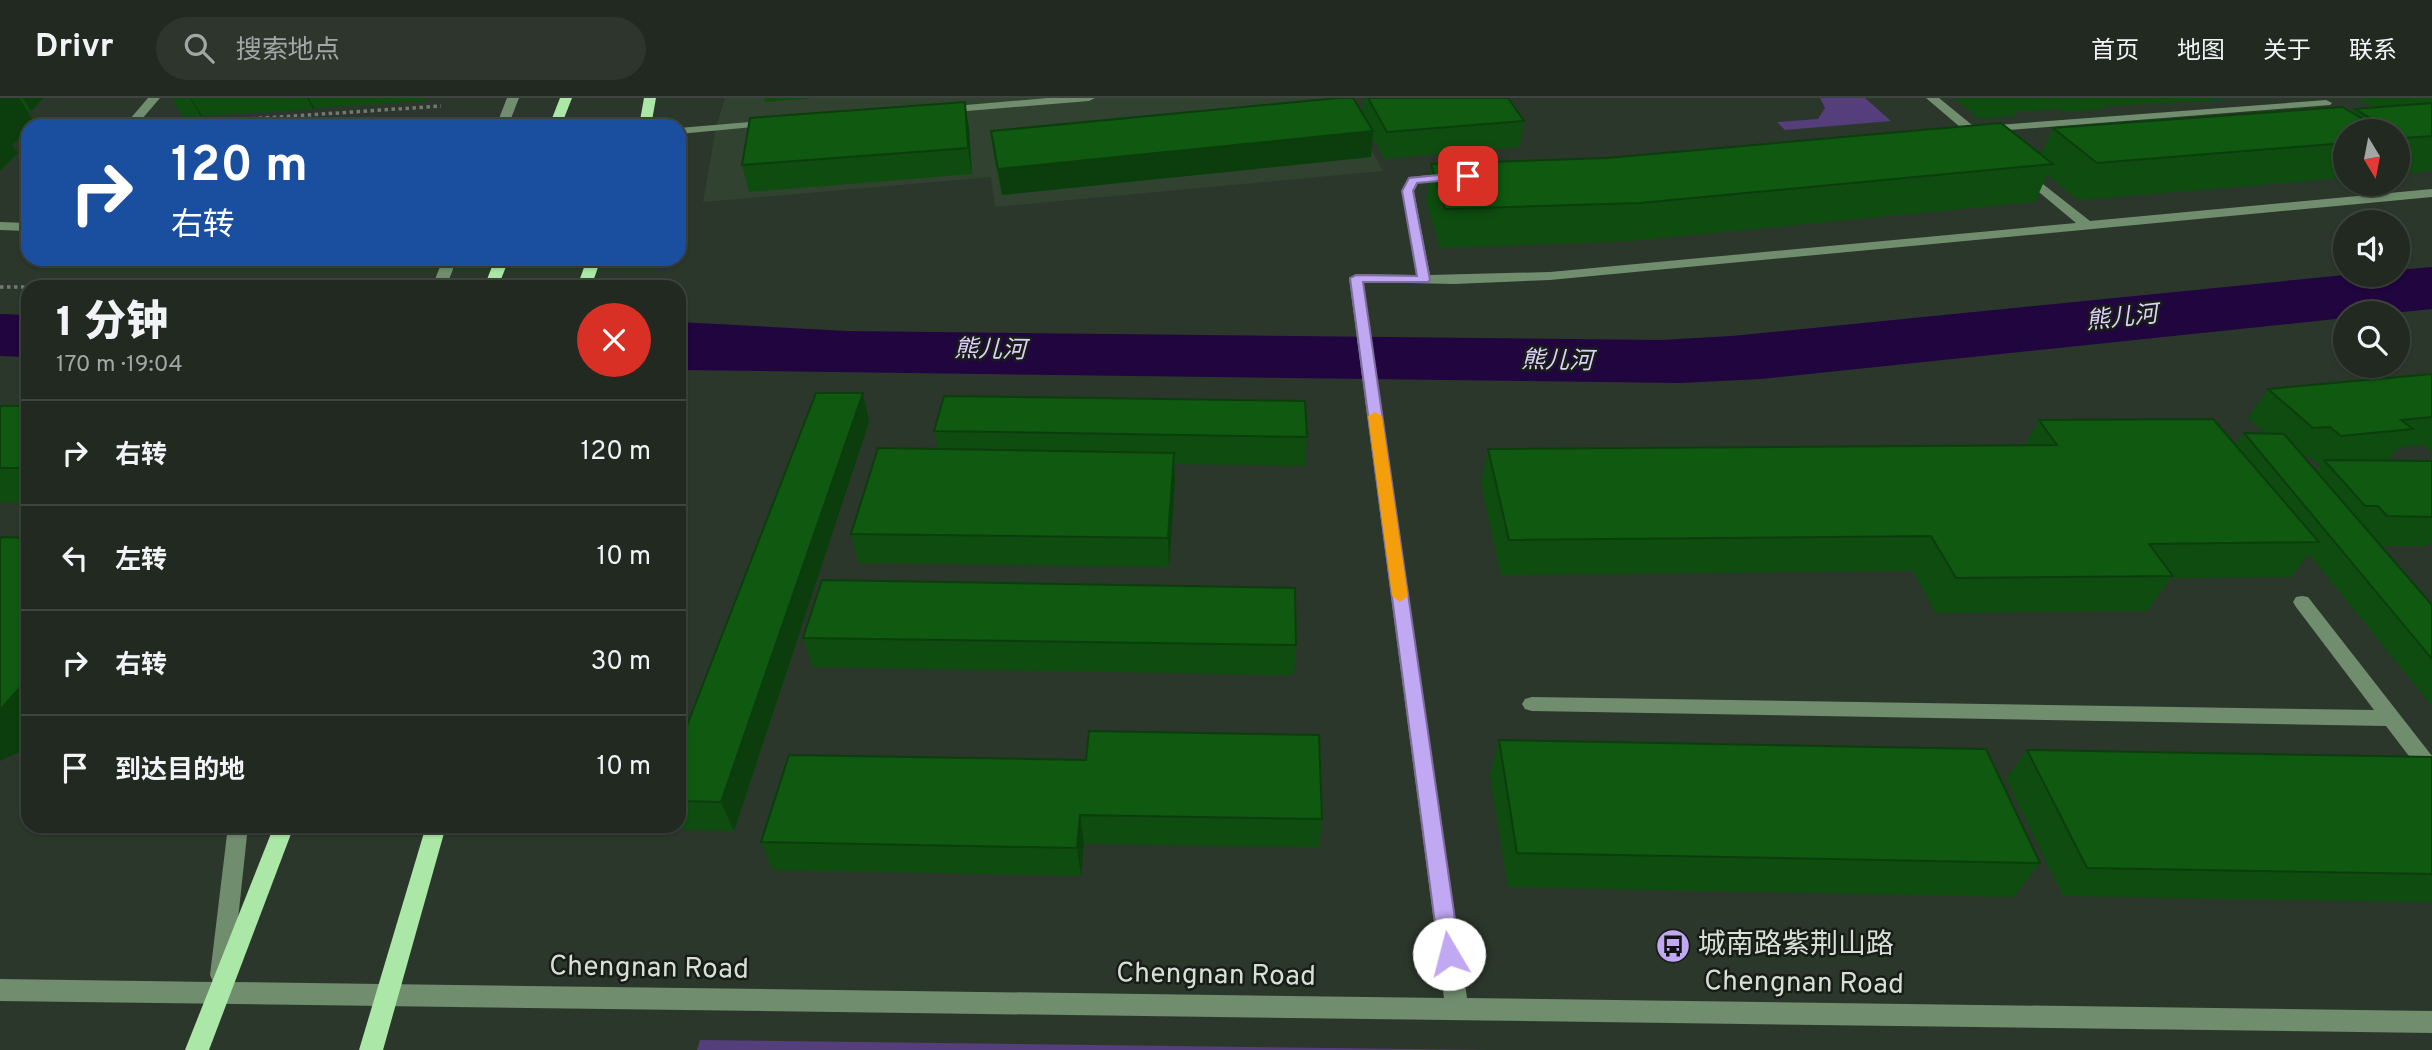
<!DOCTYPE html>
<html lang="zh">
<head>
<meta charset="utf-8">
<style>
	:root { --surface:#212920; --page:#2d352d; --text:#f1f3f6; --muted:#a2a6a5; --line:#3e453e }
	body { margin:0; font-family:Overpass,"Noto Sans SC",sans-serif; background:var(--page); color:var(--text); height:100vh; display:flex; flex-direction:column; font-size:26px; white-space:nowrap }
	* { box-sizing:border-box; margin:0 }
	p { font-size:23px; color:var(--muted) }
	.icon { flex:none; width:38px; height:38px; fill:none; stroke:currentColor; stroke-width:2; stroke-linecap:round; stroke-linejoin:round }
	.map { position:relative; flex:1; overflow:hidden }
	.side { position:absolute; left:21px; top:182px; width:665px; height:553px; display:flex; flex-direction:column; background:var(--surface); border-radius:21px; box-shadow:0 2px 5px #0004,0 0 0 2px var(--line) }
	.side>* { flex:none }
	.guide { position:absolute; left:21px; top:21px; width:665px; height:147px; border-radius:21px; box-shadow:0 2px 5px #0004,0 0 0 2px var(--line); background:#1a4fa0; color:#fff; overflow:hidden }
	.needle { width:46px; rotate:170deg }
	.tools { position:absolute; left:2333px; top:21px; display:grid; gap:14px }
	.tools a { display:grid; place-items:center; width:77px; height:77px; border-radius:50%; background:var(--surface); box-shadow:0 2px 5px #0004,0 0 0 2px var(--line); font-size:35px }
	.pin { position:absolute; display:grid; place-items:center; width:60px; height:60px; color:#fff; margin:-30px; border-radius:14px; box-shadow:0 4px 10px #0006 }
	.me { position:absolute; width:77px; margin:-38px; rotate:352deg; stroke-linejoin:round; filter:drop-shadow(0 0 5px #0008) }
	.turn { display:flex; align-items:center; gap:24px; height:147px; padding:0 35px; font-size:32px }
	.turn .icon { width:91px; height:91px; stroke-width:2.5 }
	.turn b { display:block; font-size:49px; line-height:60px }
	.round { display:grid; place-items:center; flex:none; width:74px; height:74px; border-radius:37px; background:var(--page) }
	.summary { display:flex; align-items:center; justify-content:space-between; height:119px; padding:0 35px }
	h1 { font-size:42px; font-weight:800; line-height:52px }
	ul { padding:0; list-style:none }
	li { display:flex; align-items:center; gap:21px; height:105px; padding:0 35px; border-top:2px solid var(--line) }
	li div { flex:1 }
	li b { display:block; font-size:26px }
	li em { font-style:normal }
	header { display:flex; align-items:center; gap:42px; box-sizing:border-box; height:98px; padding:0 35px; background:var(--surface); border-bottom:2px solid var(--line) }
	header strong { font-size:33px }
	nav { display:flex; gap:38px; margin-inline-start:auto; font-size:24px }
	.search { width:490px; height:63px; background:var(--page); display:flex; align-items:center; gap:18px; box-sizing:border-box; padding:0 24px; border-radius:38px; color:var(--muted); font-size:26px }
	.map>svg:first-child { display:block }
	.built { fill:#324231 }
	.green { fill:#553e7c }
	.water { fill:#20053e }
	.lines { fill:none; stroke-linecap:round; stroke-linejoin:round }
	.path { stroke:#717a70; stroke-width:3.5; stroke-dasharray:3.5 3.5; stroke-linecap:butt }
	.minor { fill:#708d6e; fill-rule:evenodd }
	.major { fill:#abe7a6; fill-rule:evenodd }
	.wall { fill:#0e4d0f; fill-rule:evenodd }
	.shaded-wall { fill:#0b3e0c }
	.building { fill:#105911; stroke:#0b3e0c; stroke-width:2 }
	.route { fill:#c1a8f3; stroke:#7d6d9e; stroke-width:2 }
	.slow { fill:#f59e0b }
	.labels { text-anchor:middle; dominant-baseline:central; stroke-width:5; stroke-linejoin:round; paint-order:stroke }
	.water-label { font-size:24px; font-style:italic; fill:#ddd0fc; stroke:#181d17 }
	.near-poi-label { font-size:28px; fill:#d8dfd7; stroke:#181d17; text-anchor:start }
	.near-street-label { font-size:28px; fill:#d8dfd7; stroke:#181d17 }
</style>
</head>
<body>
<header>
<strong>Drivr</strong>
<div class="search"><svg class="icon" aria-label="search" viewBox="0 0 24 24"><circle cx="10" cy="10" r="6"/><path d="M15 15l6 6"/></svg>搜索地点</div>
<nav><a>首页</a><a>地图</a><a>关于</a><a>联系</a></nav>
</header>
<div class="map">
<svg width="2432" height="952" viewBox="0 0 2432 952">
	<rect width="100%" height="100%" fill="#2c372b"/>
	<path class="built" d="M 725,0 L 1343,0 L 1383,73 L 995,109 L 991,79 L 703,104 L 716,30 Z"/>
	<g class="green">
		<path d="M 1820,0 L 1865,0 L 1891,23 L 1785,32 L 1777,24 L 1818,21 L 1825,10 Z"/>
		<path d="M 700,942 L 1490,952 L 697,952 Z"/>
	</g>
	<g class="water">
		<path d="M 2432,169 L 2432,211 L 2392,215 L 2345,215 L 2345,220 L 1761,281 L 1680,285 L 679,272 L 679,224 L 846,233 L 1660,242 L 1732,238 L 2345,177 L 2398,177 L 2398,172 Z"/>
		<path d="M 0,216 L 28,217 L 28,259 L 0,258 Z"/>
	</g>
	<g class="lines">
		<g class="path">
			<path d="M 175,26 L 441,8"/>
			<path d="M 0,189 L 28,189"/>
		</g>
		<g class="minor">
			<path d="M 148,0 L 160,0 L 136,28 L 124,28 Z"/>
			<path d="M 507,0 L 519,0 L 508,28 L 496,28 Z"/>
			<path d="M 1048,0 L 1095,0 L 1089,3 L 943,15 L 937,12 L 943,9 Z"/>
			<path d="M 1926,0 L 1939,0 L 1988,40 L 1988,46 L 1980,46 Z"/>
			<path d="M 2326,2 L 2332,5 L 2330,7 L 1984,34 L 1978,31 L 1984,28 Z"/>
			<path d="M 772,22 L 778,25 L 776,27 L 679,36 L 679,30 Z"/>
			<path d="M 2025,72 L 2090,123 L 2432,91 L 2432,99 L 1550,182 L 1454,186 L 1363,184 L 1467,900 L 2432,913 L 2432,935 L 0,903 L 0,881 L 213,884 L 210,877 L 228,728 L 248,728 L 232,877 L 229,884 L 1444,900 L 1349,180 L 1356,176 L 1416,177 L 1402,93 L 1409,79 L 1451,75 L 1457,79 L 1451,83 L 1418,85 L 1414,93 L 1430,177 L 1550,174 L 2076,125 L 2021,79 L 2021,73 Z"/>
			<path d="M 0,124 L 28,125 L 28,133 L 0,132 Z"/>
			<path d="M 443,161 L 457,161 L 446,189 L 432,189 Z"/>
			<path d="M 2302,498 L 2308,499 L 2432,658 L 2432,681 L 2425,679 L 2386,628 L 1532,613 L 1525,611 L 1522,606 L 1525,601 L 1532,599 L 2374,612 L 2296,509 L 2293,504 L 2296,499 Z"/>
		</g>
		<g class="major">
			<path d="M 560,0 L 572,0 L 561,28 L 549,28 Z"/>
			<path d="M 644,0 L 656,0 L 651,28 L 639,28 Z"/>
			<path d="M 495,161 L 509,161 L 498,189 L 484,189 Z"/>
			<path d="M 587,161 L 601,161 L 591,189 L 577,189 Z"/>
			<path d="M 274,728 L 294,728 L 209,952 L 185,952 Z"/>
			<path d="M 426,728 L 446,728 L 383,952 L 359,952 Z"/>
		</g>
	</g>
	<g class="wall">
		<path d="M 0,0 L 44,0 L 31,13 L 27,13 L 35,25 L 28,28 L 28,32 L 12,47 L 18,55 L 0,73 Z"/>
		<path d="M 172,0 L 427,0 L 425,3 L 314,10 L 313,11 L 263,15 L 262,14 L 202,18 L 201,19 L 184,20 Z"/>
		<path d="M 764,0 L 814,0 L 765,4 Z"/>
		<path d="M 1364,0 L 1508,0 L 1524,23 L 1520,49 L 1384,61 L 1373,39 L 1371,59 L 1002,97 L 994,60 L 991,33 L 1363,16 Z"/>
		<path d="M 1954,0 L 2253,0 L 2212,1 L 2211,3 L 2105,8 L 2104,11 L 2063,14 L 2059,11 L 2017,14 L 2015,18 L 1979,21 Z"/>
		<path d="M 2357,0 L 2432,0 L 2432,73 L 2398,76 L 2398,33 L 2345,33 L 2345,80 L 2078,102 L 2047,77 L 2035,104 L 1630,143 L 1440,150 L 1426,103 L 1431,66 L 2041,57 L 2053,30 L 2353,15 L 2355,11 L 2374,10 Z"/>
		<path d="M 969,30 L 972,76 L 749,94 L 742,67 Z"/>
		<path d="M 2432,276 L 2432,353 L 2424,347 L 2399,349 L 2389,361 L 2370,362 L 2432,363 L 2432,442 L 2426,448 L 2381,448 L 2432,507 L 2432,608 L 2309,456 L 2291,479 L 2171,480 L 2147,513 L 1936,515 L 1913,473 L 1501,477 L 1481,386 L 1488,351 L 2025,347 L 2039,322 L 2235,347 L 2244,335 L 2265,335 L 2248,320 L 2268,291 ZM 2304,358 L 2308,358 L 2319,367 L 2320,367 L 2316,373 Z"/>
		<path d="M 863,295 L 869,324 L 734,733 L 672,731 L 671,728 L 679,728 L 679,648 Z"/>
		<path d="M 0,308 L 28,308 L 28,405 L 0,404 Z"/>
		<path d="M 934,333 L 1307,339 L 1305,368 L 1174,366 L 1175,384 L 1169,469 L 859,465 L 851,436 L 938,351 Z"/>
		<path d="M 803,540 L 1296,547 L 1294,577 L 813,569 Z"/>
		<path d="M 1499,642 L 2040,765 L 2014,799 L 1508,789 L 1490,677 Z"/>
		<path d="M 2027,652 L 2432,659 L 2432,804 L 2063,798 L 2006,681 Z"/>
		<path d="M 789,657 L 1322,721 L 1319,749 L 1084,746 L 1081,778 L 773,772 L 761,744 Z"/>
	</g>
	<g class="shaded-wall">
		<path d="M 0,0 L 19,0 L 35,25 L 32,28 L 28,28 L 28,32 L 12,47 L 18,55 L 0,73 Z"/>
		<path d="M 23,0 L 44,0 L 31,13 Z"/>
		<path d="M 190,0 L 191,0 L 202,18 L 201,19 Z"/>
		<path d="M 307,0 L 309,0 L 314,10 L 313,11 Z"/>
		<path d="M 965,4 L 969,30 L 972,76 L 968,50 Z"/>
		<path d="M 1373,33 L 1371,59 L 1002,97 L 998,71 Z"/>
		<path d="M 863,295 L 869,324 L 734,733 L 721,704 Z"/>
		<path d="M 1174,355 L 1175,384 L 1169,469 L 1168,440 Z"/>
		<path d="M 28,580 L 28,650 L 0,663 L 0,612 Z"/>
		<path d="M 1080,717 L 1084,746 L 1081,778 L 1077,750 Z"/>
	</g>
	<g class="building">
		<path d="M 1338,0 L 1353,0 L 1373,33 L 998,71 L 991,33 Z"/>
		<path d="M 1368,0 L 1508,0 L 1524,23 L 1387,34 Z"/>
		<path d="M 965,4 L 968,50 L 742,67 L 750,20 Z"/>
		<path d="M 2432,5 L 2432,38 L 2404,40 L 2398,36 L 2398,33 L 2392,33 L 2355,11 Z"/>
		<path d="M 2342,9 L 2383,33 L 2345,33 L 2345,45 L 2097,65 L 2053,30 Z"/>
		<path d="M 2001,25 L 2053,66 L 1640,105 L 1445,111 L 1431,66 L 1607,60 Z"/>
		<path d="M 2432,276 L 2432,319 L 2401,322 L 2413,331 L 2341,338 L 2330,329 L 2313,330 L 2268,291 Z"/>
		<path d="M 816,295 L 863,295 L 721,704 L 679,703 L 679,648 Z"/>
		<path d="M 944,298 L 1305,303 L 1307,339 L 934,333 Z"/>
		<rect x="0" y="308" width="28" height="62"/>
		<path d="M 2213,321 L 2319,444 L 2149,446 L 2173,478 L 1956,480 L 1931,438 L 1509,442 L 1488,351 L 2057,347 L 2039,322 Z"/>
		<path d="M 2244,335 L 2284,336 L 2432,507 L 2432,561 Z"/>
		<path d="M 878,350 L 1174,355 L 1168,440 L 851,436 Z"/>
		<path d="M 2324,362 L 2432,363 L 2432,419 L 2387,418 L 2378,408 L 2365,408 Z"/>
		<path d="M 2,439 L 28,440 L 28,580 L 0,612 L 0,441 Z"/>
		<path d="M 822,482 L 1295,490 L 1296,547 L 803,540 Z"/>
		<path d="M 1089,633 L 1319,637 L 1322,721 L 1080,717 L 1077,750 L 761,744 L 789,657 L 1086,662 Z"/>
		<path d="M 1499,642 L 1986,651 L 2040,765 L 1517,755 Z"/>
		<path d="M 2027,652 L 2432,659 L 2432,776 L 2087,770 Z"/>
	</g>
	<path class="route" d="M 1468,74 L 1474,78 L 1472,80 L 1417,85 L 1413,93 L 1430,182 L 1428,184 L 1363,184 L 1460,856 L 1457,862 L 1449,865 L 1442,862 L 1439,856 L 1350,180 L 1356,177 L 1417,178 L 1402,93 L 1409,80 Z"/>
	<path class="slow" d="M 1375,314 L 1382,318 L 1408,498 L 1400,504 L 1392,498 L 1368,318 Z"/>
	<defs>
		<g id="bus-disc" transform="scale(1.75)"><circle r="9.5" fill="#c1a8f3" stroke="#181d17"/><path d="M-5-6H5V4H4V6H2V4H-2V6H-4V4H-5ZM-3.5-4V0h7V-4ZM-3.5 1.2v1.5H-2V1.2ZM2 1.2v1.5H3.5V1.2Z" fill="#111"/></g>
	</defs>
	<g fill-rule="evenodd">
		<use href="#bus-disc" x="1673" y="848"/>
	</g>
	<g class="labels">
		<g class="water-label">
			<text transform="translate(2122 221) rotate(-6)">熊儿河</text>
			<text transform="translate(990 253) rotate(1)">熊儿河</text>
			<text transform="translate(1557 264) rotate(1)">熊儿河</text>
		</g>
		<g class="near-poi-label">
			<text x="1698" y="848">城南路紫荆山路</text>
		</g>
		<g class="near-street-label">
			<text transform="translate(649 871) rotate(1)">Chengnan Road</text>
			<text transform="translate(1216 878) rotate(1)">Chengnan Road</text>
			<text transform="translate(1804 886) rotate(1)">Chengnan Road</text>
		</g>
	</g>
</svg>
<div class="tools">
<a><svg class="needle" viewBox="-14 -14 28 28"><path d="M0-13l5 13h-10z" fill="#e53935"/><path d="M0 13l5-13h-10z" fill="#a2a6a5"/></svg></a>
<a><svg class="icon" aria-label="sound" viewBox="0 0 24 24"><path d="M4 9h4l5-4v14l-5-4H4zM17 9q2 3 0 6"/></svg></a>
<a><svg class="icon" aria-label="search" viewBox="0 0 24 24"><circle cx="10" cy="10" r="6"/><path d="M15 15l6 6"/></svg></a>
</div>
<div class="pin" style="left:1468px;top:78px;background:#d93025"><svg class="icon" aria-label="arrive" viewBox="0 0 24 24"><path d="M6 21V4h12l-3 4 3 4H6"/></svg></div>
<svg class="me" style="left:1449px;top:856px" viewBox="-20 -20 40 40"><circle r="19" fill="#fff"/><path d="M0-13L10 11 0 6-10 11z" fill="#c1a8f3"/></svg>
<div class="guide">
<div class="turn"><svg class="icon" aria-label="right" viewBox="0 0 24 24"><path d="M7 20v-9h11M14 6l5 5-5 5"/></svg><div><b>120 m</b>右转</div></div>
</div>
<section class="side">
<div class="summary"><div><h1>1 分钟</h1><p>170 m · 19:04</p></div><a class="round" style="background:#d93025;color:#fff"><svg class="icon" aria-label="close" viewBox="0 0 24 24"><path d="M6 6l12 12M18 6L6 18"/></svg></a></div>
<ul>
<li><svg class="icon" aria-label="right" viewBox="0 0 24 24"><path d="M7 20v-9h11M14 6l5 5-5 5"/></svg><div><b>右转</b></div><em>120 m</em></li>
<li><svg class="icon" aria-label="left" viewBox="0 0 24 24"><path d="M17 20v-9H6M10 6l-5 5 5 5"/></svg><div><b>左转</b></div><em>10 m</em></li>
<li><svg class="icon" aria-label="right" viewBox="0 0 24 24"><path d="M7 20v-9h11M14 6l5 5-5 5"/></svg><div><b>右转</b></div><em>30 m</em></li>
<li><svg class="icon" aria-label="arrive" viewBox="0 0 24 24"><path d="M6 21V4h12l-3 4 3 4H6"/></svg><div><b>到达目的地</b></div><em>10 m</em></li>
</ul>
</section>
</div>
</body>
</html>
